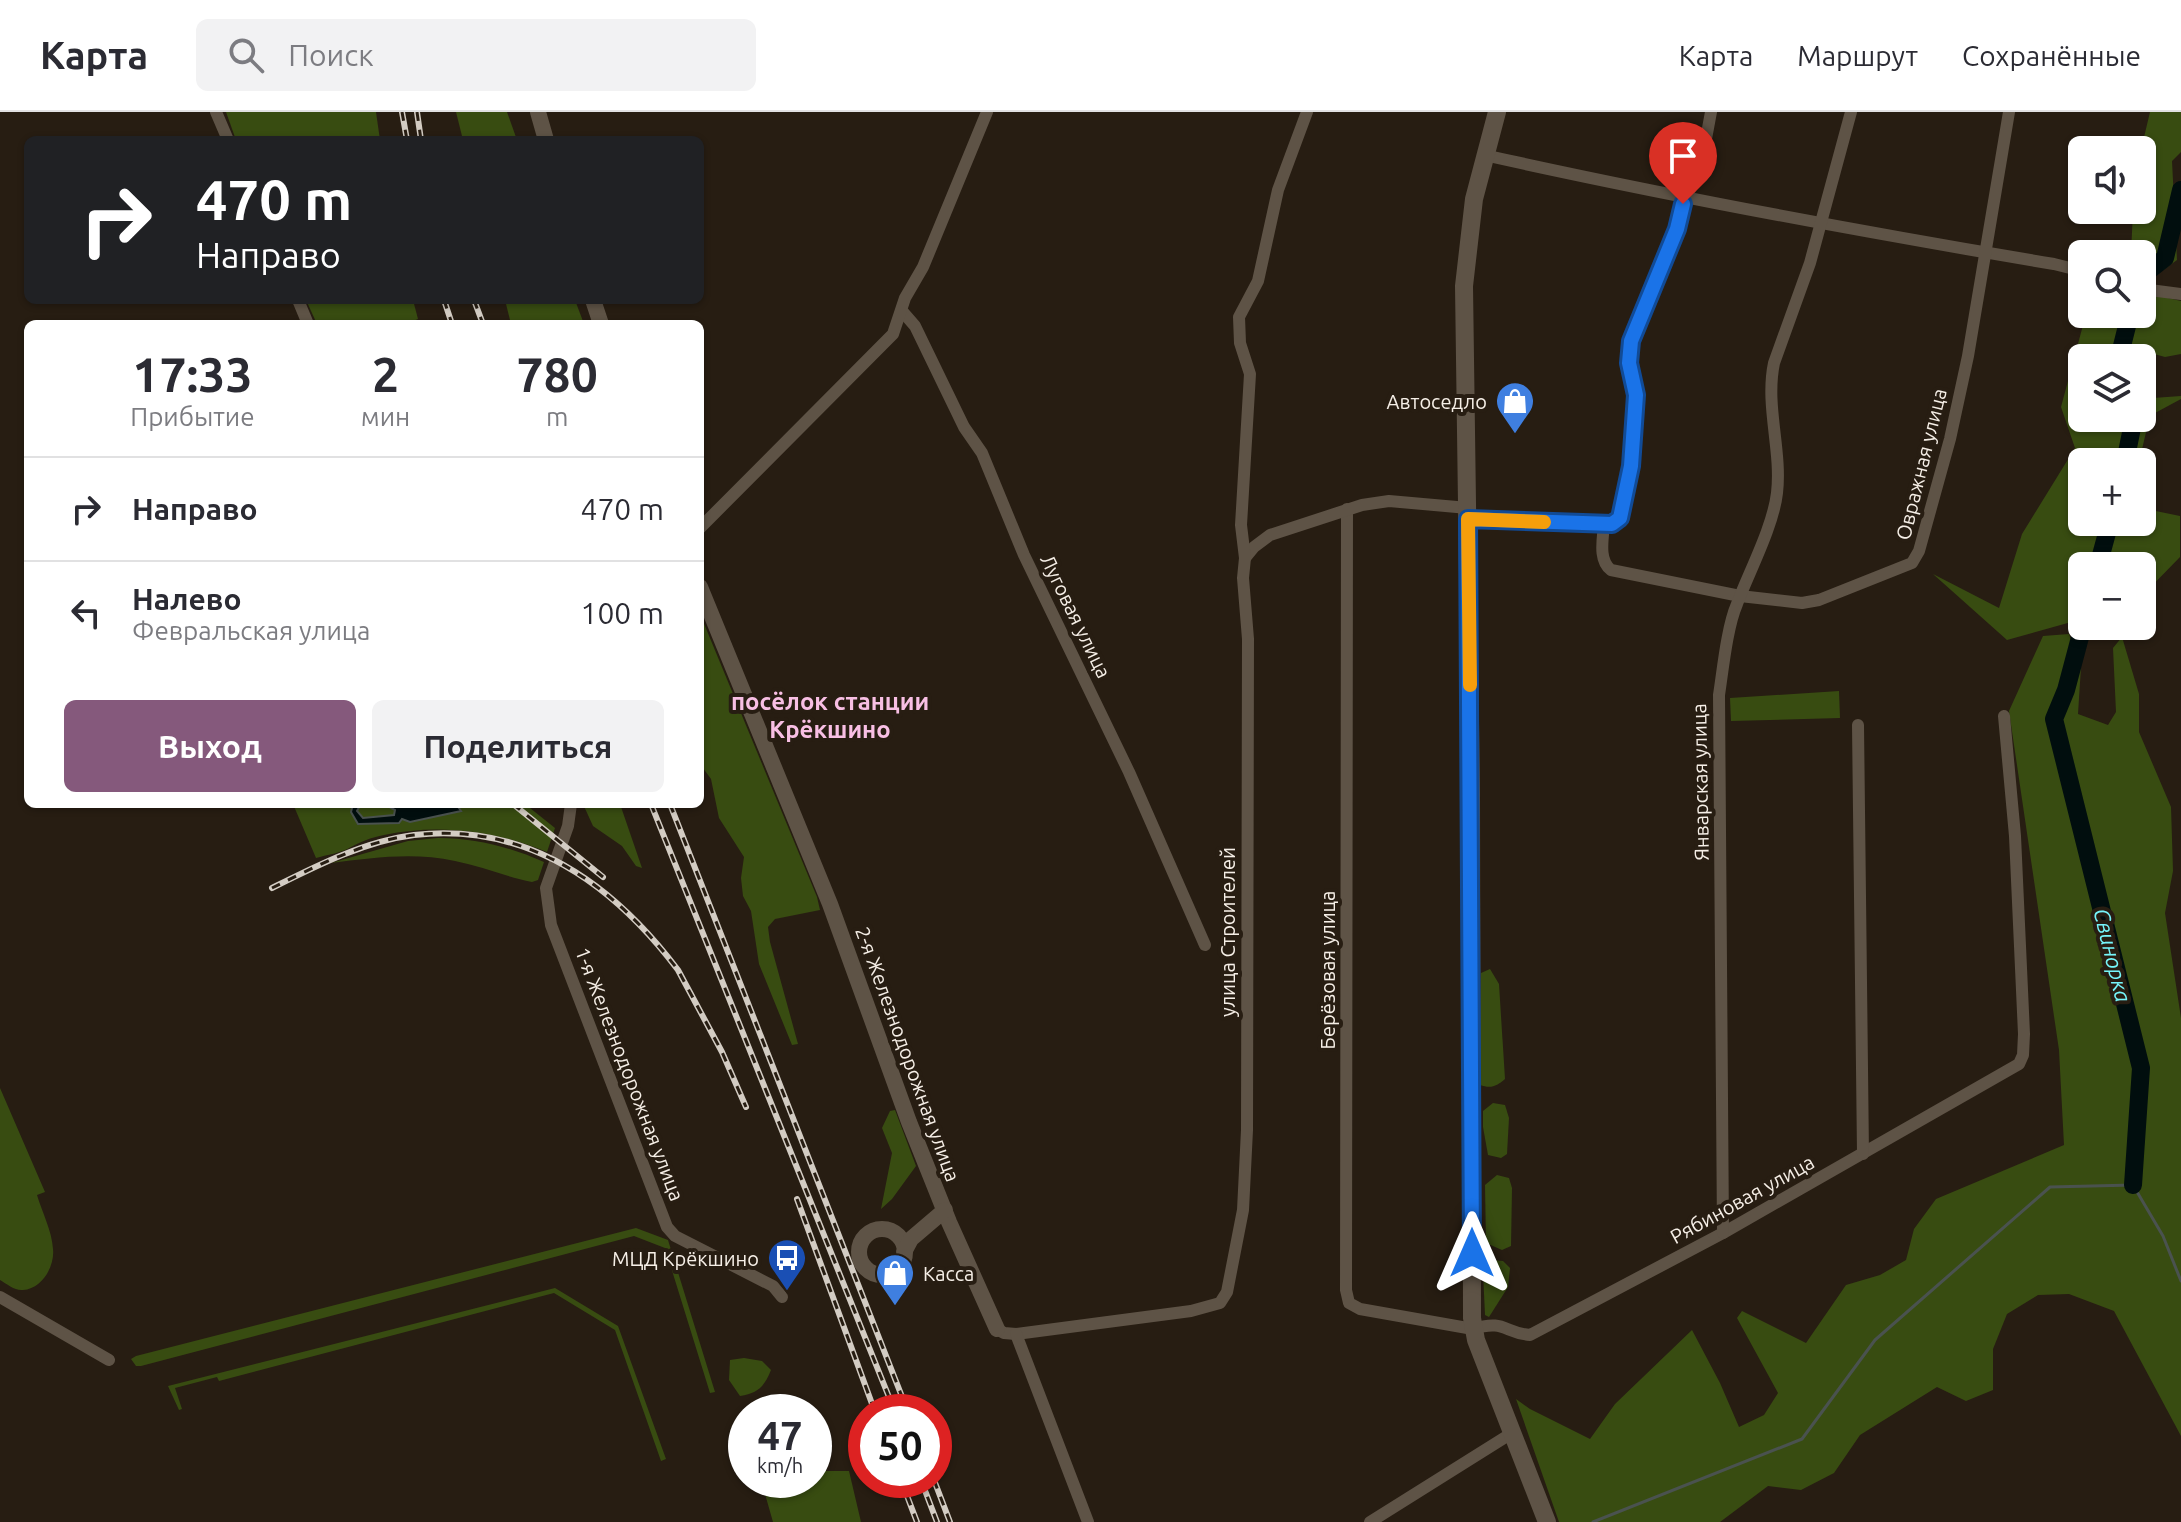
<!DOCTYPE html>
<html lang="ru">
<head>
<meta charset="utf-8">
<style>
	:root { --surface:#fff; --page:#f2f2f3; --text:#2b2b33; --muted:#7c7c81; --line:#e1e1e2; --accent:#85597c }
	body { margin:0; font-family:Ubuntu,sans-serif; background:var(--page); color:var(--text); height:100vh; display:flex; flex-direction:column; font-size:30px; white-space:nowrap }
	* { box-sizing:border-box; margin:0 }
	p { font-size:26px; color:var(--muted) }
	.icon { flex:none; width:44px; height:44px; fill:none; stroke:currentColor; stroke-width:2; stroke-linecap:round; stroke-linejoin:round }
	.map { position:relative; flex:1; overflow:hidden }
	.side { position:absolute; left:24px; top:208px; width:680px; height:488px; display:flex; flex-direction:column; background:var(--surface); border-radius:12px; box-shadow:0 2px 6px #0004 }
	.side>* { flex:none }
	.banner { position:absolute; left:24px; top:24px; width:680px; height:168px; border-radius:12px; box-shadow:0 2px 6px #0004; background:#202124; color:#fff; overflow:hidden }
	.tools { position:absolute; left:2068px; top:24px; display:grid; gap:16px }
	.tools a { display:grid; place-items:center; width:88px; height:88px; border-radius:12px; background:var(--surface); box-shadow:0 2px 6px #0004; font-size:40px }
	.speed { position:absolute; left:728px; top:1282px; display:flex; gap:16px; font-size:40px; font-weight:700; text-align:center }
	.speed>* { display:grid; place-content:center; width:104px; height:104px; border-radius:50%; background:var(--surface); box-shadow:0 2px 6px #0004; line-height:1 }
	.speed small { font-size:20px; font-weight:400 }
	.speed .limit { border:12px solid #d22; background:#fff; color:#111 }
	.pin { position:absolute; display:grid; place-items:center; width:68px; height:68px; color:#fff; margin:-82px -34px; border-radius:50% 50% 50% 0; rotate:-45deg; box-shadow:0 0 8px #0007 }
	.pin .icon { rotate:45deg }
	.me { position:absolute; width:88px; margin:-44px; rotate:0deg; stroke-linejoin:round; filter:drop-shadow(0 0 6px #0008) }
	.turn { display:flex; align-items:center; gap:28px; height:168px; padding:0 40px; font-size:36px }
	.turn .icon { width:104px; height:104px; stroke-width:2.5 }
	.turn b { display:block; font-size:56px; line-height:68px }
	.eta { display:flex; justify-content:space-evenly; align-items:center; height:136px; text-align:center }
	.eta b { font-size:48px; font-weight:700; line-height:56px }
	.primary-button { display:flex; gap:16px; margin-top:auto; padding:16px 40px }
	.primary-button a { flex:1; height:92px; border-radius:12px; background:var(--accent); color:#fff; font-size:32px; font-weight:700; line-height:92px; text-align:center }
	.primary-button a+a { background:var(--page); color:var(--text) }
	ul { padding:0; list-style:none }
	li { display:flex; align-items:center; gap:24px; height:104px; padding:0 40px; border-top:2px solid var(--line) }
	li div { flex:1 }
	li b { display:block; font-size:30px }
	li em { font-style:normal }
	header { display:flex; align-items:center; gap:48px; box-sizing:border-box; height:112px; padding:0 40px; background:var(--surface); border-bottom:2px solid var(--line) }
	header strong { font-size:38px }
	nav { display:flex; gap:44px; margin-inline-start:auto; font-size:28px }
	.search { width:560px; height:72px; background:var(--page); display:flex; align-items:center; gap:20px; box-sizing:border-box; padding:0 28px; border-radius:12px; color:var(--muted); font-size:30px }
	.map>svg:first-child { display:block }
	.green { fill:#384c11 }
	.water { fill:#010e0e; stroke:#4a524f; stroke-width:2 }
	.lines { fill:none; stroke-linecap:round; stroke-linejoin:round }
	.stream { stroke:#4a524f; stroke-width:3 }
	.river { stroke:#010e0e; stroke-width:18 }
	.minor { stroke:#5e5346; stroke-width:12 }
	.tertiary { stroke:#5e5346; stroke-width:16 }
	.secondary { stroke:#5e5346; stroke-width:18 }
	.rail-casing { stroke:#d3ccc3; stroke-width:6 }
	.rail { stroke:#271d12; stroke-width:3; stroke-dasharray:9; stroke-linecap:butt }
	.route-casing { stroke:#114b97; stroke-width:20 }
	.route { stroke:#1a73e8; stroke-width:14 }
	.slow { stroke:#f59e0b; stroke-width:14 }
	.labels { text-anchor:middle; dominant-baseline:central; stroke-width:8; stroke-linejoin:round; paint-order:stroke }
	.poi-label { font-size:20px; fill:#f6efe7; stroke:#271d12; text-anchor:end }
	.street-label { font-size:20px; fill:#f6efe7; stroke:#271d12 }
	.water-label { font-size:22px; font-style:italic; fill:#76f5fa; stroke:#271d12 }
	.quarter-label { font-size:24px; font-weight:bold; fill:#f8bfe4; stroke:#271d12 }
</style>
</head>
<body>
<header>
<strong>Карта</strong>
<div class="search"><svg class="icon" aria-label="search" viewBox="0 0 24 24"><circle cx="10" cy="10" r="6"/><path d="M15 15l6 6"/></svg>Поиск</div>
<nav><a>Карта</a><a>Маршрут</a><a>Сохранённые</a></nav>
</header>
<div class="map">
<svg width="2181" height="1410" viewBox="0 0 2181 1410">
	<rect width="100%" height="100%" fill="#271d12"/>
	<g class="green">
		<path d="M 226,0 L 376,0 L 380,28 L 236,28 Z"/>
		<path d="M 456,0 L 507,0 L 517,28 L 463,28 Z"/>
		<path d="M 2150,0 L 2181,0 L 2181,40 L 2172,49 L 2177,148 L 2162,159 L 2142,153 L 2142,142 L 2131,142 L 2133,98 L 2142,98 L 2141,38 Z"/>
		<path d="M 2142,180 L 2181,189 L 2181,242 L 2165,245 L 2143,239 L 2141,246 L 2082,246 L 2082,306 L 2142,306 L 2142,277 L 2153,286 L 2181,284 L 2181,287 L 2155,301 L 2147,316 L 2139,350 L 2082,350 L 2082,410 L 2142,410 L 2142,358 L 2145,366 L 2146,397 L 2180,404 L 2180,445 L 2142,484 L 2142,454 L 2082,454 L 2082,507 L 2007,528 L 1933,462 L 1999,496 L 2022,422 L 2075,336 L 2061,295 L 2086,202 L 2142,202 Z"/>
		<path d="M 306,188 L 413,188 L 418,207 L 406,212 L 317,212 Z"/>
		<path d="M 505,188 L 575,188 L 584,212 L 511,212 Z"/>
		<path d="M 700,502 L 817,785 L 820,798 L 775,807 L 768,815 L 770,830 L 798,932 L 792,933 L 759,852 L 751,799 L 743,784 L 741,766 L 744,745 L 719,706 L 711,667 L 700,652 Z"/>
		<path d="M 2069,522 L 2081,555 L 2078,602 L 2108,613 L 2116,600 L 2113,536 L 2122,525 L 2139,582 L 2139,620 L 2171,695 L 2173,759 L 2165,801 L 2181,906 L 2181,1324 L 2114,1199 L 2069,1182 L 2038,1183 L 2007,1202 L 1993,1237 L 1993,1278 L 1966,1289 L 1937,1275 L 1860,1323 L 1834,1361 L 1801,1378 L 1768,1374 L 1720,1410 L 1559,1410 L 1516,1287 L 1530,1297 L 1590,1327 L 1615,1292 L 1692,1218 L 1720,1271 L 1739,1315 L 1764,1303 L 1778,1281 L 1737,1206 L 1742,1199 L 1806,1231 L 1846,1173 L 1880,1163 L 1906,1148 L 1914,1117 L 1936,1087 L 2064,1033 L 2059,938 L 2009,599 L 2043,524 Z"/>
		<path d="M 1839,579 L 1840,606 L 1731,609 L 1730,586 Z"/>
		<path d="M 293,692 L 525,692 L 555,716 L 547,740 C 496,719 439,711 384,723 C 372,725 358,731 351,735 C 342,741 326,743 316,746 Z"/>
		<path d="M 583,692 L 620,692 L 642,756 L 636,754 L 622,734 L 593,714 Z"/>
		<path d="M 438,726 C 476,726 510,735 544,750 L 538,768 L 532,770 C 506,765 481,754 455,749 C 413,740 372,746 331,751 L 408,729 Z"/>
		<path d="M 1490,857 L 1499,872 L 1505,967 C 1497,974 1491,977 1480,973 L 1481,861 Z"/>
		<path d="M 0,976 L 45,1080 L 37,1083 C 42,1100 52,1119 53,1137 C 55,1154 42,1177 23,1178 C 15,1179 7,1172 0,1168 Z"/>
		<path d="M 1493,991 L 1505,993 L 1509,1006 L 1507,1042 L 1501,1046 L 1488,1043 L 1483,1015 L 1483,999 Z"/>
		<path d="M 895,998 L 916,1054 L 892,1087 L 881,1097 L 892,1041 L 882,1016 L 890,999 Z"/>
		<path d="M 1497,1063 L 1509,1066 L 1512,1076 L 1511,1134 L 1502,1138 L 1486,1131 L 1485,1073 Z"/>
		<path d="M 636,1116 L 668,1128 L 715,1280 L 710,1281 L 665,1136 L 634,1124 L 141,1254 L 136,1254 L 131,1247 L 136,1244 Z"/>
		<path d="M 1492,1148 L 1503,1149 L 1510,1156 L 1508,1175 L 1489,1205 L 1485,1203 L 1483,1160 Z"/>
		<path d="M 555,1176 L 618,1214 L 666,1347 L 661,1349 L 615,1218 L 554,1181 L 219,1269 L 217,1265 L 175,1276 L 182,1297 L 179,1298 L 168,1274 Z"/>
		<path d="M 744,1246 L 762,1249 L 771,1258 C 764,1275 758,1281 740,1284 L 729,1268 L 730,1248 Z"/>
		<path d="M 814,1359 L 849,1359 L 861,1410 L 773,1410 L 761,1368 L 814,1368 Z"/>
	</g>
	<path class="water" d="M 353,692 L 361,692 L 357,699 L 363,706 L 394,703 L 395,698 L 384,692 L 456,692 L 461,699 L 410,710 L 402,707 L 399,711 L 358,712 L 351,700 Z"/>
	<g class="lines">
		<path class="stream" d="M 1593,1410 L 1802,1327 L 1875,1228 L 2050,1075 L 2133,1073 L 2163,1124 L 2181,1169"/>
		<g class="river">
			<path d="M 2143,163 L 2165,146 L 2181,78"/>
			<path d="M 2119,246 L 2130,202"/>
			<path d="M 2125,350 L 2134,306"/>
			<path d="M 2098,454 L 2110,410"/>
			<path d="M 2083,514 L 2066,578 L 2054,607 L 2141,956 L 2133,1073"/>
		</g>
		<g class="minor">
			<path d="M 216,0 L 228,28"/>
			<path d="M 1484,43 C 1673,85 1863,120 2054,152 L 2082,159"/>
			<path d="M 2142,177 L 2181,182"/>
			<path d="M 298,188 L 308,212"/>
			<path d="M 902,199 L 915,214 L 964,315 L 982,341 L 1024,443 L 1129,660 L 1205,833"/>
			<path d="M 1347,397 L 1346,1178 L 1349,1191 L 1360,1197 L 1473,1217 C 1505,1207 1504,1221 1530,1223 L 1723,1121 L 2019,952 L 2023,943 L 2024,922 L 2015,724 L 2004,604"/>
			<path d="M 1468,407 L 1612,412 L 1620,406 L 1631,354 L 1636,283 L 1629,251 L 1631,229 L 1677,117 L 1686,84 L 1695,69 L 1703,43 L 1711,0"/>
			<path d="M 1604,412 C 1603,427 1598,448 1611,458 L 1740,484 L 1802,491 L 1819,488 L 1912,451 L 1919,439 L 1950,327 L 1968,244 L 2009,0"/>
			<path d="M 700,416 L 893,222 L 905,186 L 923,155 L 987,0"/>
			<path d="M 1245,446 L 1254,435 L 1270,423 L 1362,393 L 1389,389 L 1468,396"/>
			<path d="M 1858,613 L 1863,1042"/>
			<path d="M 571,692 L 568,714 L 546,776 L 551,813 L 667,1115 L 675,1124 L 773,1174 L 782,1185"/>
			<path d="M 1723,1121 L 1719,583 C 1723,557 1727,515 1737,492 C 1749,460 1773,415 1777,381 C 1782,338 1765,294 1774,251 L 1810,151 L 1851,0"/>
			<path d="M 0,1185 L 109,1248"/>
			<path d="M 997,1217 L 1004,1221 L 1016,1222 L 1191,1199 L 1220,1191 L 1227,1180 L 1243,1098 L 1247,1018 L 1248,527 L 1243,466 L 1245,446 L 1241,413 L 1250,262 L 1240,231 L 1239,205 L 1258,169 L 1278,78 L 1307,0"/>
			<path d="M 1016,1222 L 1088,1410"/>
			<path d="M 1370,1410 L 1512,1321"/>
		</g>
		<g class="tertiary">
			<path d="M 538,0 L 546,28"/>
			<path d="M 593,188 L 601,212"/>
			<path d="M 700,475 L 830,792 L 909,1010 L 949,1110 L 997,1217"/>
			<circle cx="882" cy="1140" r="23"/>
			<path d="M 904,1140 L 911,1127 L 945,1098"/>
		</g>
		<path class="secondary" d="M 1497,0 L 1474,87 L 1464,174 L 1471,681 L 1472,1206 L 1476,1228 L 1547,1410"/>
		<g class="rail-casing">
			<g id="rail">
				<path d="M 402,0 L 407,28"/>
				<path d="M 417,0 L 421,28"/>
				<path d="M 444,188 L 452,212"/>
				<path d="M 474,188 L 483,212"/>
				<path d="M 513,692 L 603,765"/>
				<path d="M 651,692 L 895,1300"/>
				<path d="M 670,692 L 908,1300"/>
				<path d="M 272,776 C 316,754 365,729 414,723 C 527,710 613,772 678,858 L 722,940 L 746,995"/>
				<path d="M 797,1087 L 875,1300"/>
				<path d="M 901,1368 L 917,1410"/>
				<path d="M 921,1368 L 937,1410"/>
				<path d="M 934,1368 L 950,1410"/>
			</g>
		</g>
		<use href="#rail" class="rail"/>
	</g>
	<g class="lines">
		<g class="route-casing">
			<path id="route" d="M 1472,1141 L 1468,407 L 1612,412 L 1620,406 L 1631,354 L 1636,283 L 1629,251 L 1631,229 L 1677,117 L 1683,92"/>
		</g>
		<use href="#route" class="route"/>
		<path class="slow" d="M 1470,573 L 1468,407 L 1544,410"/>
	</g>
	<defs>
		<g id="shop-pin" transform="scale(2)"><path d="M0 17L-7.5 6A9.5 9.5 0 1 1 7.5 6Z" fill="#3f7fe0" stroke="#271d12"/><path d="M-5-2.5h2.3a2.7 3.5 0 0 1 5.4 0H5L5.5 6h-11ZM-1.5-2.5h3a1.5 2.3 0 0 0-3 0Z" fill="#fff"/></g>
		<g id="bus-pin" transform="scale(2)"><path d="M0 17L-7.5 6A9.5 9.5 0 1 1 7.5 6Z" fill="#1a4fb4" stroke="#271d12"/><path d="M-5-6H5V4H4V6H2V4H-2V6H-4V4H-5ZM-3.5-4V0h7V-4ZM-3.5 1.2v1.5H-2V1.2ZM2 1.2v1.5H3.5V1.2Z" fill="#fff"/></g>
	</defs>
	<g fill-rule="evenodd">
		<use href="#shop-pin" x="1515" y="289"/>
		<use href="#bus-pin" x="787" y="1146"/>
		<use href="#shop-pin" x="895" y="1161"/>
	</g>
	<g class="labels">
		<g class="poi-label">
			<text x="1487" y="289">Автоседло</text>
			<text x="759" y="1146">МЦД Крёкшино</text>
			<text x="923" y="1161" text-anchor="start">Касса</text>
		</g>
		<g class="street-label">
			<text transform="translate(1921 352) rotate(-76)">Овражная улица</text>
			<text transform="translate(1076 504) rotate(64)">Луговая улица</text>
			<text transform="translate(1700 670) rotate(-91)">Январская улица</text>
			<text transform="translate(1227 820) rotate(-90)">улица Строителей</text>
			<text transform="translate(1327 858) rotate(-90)">Берёзовая улица</text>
			<text transform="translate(908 942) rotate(70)">2-я Железнодорожная улица</text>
			<text transform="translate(630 962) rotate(69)">1-я Железнодорожная улица</text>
			<text transform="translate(1742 1087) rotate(-29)">Рябиновая улица</text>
		</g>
		<g class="water-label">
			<text transform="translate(2113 843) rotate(76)">Свинорка</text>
		</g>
		<g class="quarter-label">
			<text x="830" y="589">посёлок станции<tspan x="830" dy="28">Крёкшино</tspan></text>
		</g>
	</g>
</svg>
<div class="tools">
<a><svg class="icon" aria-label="sound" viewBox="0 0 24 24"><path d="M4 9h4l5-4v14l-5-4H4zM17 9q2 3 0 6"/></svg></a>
<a><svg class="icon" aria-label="search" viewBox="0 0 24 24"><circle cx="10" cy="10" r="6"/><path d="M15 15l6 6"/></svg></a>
<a><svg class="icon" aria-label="layers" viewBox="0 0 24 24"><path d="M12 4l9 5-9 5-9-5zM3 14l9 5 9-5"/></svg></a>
<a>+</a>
<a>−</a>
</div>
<div class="speed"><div>47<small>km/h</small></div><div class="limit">50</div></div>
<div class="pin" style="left:1683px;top:92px;background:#d93025"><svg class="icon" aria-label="arrive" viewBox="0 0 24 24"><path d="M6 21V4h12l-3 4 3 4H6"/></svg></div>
<svg class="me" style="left:1472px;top:1141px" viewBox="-20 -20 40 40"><path d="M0-17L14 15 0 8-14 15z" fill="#1a73e8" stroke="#fff" stroke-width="4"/></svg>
<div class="banner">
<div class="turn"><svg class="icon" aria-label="right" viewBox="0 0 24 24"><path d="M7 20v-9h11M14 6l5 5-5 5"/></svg><div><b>470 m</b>Направо</div></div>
</div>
<section class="side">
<div class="eta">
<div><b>17:33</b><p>Прибытие</p></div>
<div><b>2</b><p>мин</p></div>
<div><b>780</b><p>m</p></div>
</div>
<ul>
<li><svg class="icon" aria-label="right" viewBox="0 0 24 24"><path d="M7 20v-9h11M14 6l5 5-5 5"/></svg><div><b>Направо</b></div><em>470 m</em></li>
<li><svg class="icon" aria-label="left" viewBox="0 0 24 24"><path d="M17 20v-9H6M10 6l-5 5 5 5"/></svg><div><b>Налево</b><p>Февральская улица</p></div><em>100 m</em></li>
</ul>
<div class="primary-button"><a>Выход</a><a>Поделиться</a></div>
</section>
</div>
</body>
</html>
